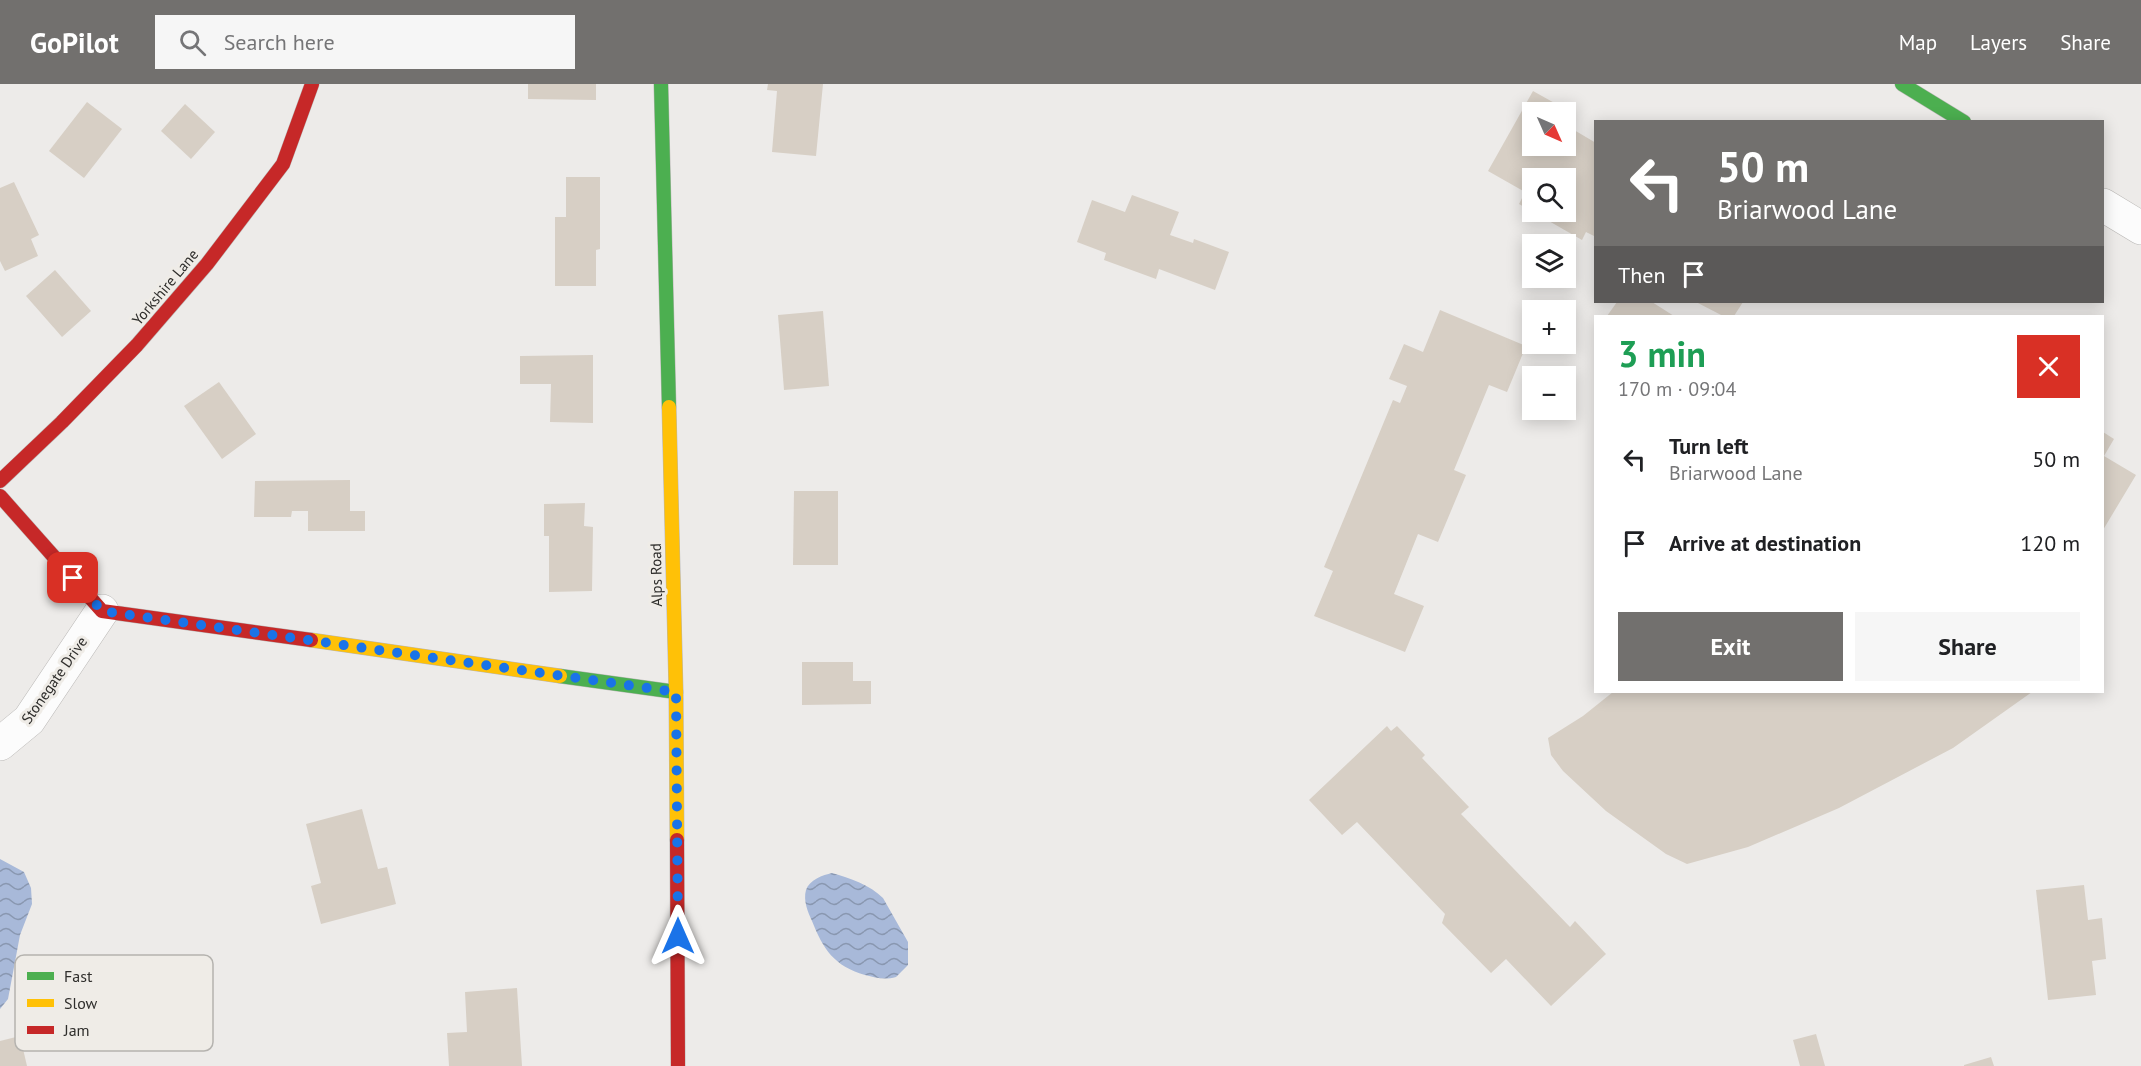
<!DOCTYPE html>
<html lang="en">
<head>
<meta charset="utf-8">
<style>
	:root { --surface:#fff; --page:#f6f6f6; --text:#202124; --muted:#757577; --accent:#72706e }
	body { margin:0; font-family:"PT Sans",sans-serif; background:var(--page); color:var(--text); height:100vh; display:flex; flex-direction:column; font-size:22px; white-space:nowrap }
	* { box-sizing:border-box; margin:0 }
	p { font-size:20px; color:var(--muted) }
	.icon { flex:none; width:33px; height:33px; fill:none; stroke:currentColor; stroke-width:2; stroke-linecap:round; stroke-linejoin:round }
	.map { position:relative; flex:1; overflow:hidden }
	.sheet { position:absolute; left:1594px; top:231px; width:510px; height:378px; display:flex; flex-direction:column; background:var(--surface); border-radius:0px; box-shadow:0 3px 15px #0003 }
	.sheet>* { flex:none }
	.banner { position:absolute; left:1594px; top:36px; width:510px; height:183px; border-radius:0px; box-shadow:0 3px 15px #0003; background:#72706e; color:#fff; overflow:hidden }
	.needle { width:39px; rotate:135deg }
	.controls { position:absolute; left:1522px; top:18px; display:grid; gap:12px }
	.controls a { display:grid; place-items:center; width:54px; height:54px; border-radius:0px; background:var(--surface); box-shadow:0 3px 15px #0003; font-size:30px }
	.pin { position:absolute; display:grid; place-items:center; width:51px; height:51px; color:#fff; margin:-26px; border-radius:12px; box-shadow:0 3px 9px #0006 }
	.me { position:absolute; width:66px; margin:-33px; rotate:0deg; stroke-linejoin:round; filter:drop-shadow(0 0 4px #0008) }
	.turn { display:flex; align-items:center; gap:21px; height:126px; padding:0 24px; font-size:27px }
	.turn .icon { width:78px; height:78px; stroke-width:2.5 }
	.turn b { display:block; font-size:42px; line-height:51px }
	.then { display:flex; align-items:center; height:57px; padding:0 24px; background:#0003; gap:12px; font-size:22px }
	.round { display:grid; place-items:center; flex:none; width:63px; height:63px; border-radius:0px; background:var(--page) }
	.head { display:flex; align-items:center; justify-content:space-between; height:102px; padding:0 24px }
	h1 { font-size:36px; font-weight:800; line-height:45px; color:#1e9e55 }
	.primary-button { display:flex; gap:12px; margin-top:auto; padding:12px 24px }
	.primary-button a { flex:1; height:69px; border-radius:0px; background:var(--accent); color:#fff; font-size:24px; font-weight:800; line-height:69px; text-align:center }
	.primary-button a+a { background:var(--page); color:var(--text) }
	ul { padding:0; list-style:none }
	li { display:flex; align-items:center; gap:18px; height:84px; padding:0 24px }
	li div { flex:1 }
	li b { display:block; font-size:22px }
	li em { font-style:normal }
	header { display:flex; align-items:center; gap:36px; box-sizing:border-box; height:84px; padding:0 30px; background:var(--accent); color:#fff }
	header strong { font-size:28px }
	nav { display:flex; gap:33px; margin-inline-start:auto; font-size:21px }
	.search { width:420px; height:54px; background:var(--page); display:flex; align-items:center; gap:15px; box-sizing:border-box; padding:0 21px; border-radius:0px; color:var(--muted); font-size:22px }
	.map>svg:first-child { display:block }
	.water { fill:url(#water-waves) }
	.building { fill:#d7cfc5; fill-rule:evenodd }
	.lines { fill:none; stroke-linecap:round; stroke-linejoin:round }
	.street-casing { stroke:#b9b7b5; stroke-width:34 }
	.fast-casing { stroke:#b9b7b5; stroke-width:15 }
	.slow-casing { stroke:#b9b7b5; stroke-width:15 }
	.jam-casing { stroke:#b9b7b5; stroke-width:15 }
	.street { stroke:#fcfcfc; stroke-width:33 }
	.fast { stroke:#4caf50; stroke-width:14 }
	.slow { stroke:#ffc107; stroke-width:14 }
	.jam { stroke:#c62828; stroke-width:14 }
	.route { stroke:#1a73e8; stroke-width:10; stroke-dasharray:0 18 }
	.labels { text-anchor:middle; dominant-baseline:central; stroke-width:6; stroke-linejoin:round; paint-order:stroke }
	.street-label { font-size:15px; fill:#2f2e2c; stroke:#efece7 }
	.key { fill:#efece7; stroke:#b5b3af; stroke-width:1.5 }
	.key-label { font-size:16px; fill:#2f2e2c }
</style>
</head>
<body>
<header>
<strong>GoPilot</strong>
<div class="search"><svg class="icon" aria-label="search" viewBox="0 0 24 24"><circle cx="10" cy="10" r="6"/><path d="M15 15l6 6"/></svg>Search here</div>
<nav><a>Map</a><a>Layers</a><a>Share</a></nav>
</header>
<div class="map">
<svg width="2141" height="982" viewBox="0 0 2141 982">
	<defs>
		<pattern id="water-waves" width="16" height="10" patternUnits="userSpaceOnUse" patternTransform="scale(1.5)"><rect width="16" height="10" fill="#a8b9d9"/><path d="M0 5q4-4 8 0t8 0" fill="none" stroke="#8997b0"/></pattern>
	</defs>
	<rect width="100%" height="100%" fill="#edebe9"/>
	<g class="water">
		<path d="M 0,775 L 24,788 L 31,804 L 32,820 L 20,851 L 8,915 L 0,925 Z"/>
		<path d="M 832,789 C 850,794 870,801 883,814 L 908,858 L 908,881 L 896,893 C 885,896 876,894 865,891 C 834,882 823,865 812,837 C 808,828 803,817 806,806 C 809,796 823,791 832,789 Z"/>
	</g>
	<g class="building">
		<path d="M 528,0 L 596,0 L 596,16 L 528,15 Z"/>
		<path d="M 768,0 L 823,0 L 816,72 L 772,68 L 777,7 L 767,6 Z"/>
		<path d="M 1533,7 L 1576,31 L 1569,43 L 1596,59 L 1596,153 L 1586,148 L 1582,156 L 1519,120 L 1525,108 L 1488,87 ZM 1533,28 L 1566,28 L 1566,62 L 1533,62 ZM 1533,94 L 1566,94 L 1566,128 L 1533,128 Z"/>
		<path d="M 87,18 L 122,45 L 84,94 L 49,67 Z"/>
		<path d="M 185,20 L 215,48 L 191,75 L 161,47 Z"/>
		<path d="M 566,93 L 600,93 L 600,165 L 596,166 L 596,202 L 555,202 L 555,133 L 566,133 Z"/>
		<path d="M 14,98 L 39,151 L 31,155 L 38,172 L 5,187 L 0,177 L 0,104 Z"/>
		<path d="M 1132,111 L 1179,128 L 1170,151 L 1193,159 L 1194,155 L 1229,168 L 1215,206 L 1159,185 L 1156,195 L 1104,176 L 1106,169 L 1077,158 L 1092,116 L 1125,128 Z"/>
		<path d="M 55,186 L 91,227 L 62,253 L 26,212 Z"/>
		<path d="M 1617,218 L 1652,218 L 1674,232 L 1607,232 Z"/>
		<path d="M 1696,218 L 1743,218 L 1734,232 L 1723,232 Z"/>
		<path d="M 1440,226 L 1526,262 L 1507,308 L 1489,301 L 1454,386 L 1466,391 L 1438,458 L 1418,450 L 1394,510 L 1424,522 L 1405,568 L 1314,532 L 1333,487 L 1324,483 L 1393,316 L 1400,319 L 1407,302 L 1389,295 L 1404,260 L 1423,268 Z"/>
		<path d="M 823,227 L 829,302 L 784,306 L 778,231 Z"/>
		<path d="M 593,271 L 593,339 L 550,338 L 551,300 L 520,300 L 520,272 Z"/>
		<path d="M 219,298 L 256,350 L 222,375 L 184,322 Z"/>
		<path d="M 2103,348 L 2114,355 L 2104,372 L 2136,391 L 2103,446 Z"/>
		<path d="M 350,396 L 350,427 L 365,427 L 365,447 L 308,447 L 308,427 L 292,427 L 291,433 L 254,433 L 255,397 Z"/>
		<path d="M 794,407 L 838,407 L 838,481 L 793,481 Z"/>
		<path d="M 585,419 L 584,442 L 593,443 L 592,507 L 549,508 L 549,452 L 544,452 L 544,420 Z"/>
		<path d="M 802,578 L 853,578 L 853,597 L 871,597 L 871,620 L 802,621 Z"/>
		<path d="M 1613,608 L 2032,608 L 1953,664 L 1839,724 L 1748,763 L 1687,780 L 1666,770 L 1606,727 L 1563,687 L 1551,671 L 1548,654 L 1583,632 Z"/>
		<path d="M 1387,642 L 1391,647 L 1397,642 L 1425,671 L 1422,674 L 1469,723 L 1461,730 L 1570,843 L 1575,837 L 1606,870 L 1551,922 L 1506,875 L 1491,889 L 1442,839 L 1445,830 L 1357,738 L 1342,751 L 1309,716 Z"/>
		<path d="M 362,725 L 378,785 L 387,783 L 396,820 L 321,840 L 311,802 L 321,799 L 306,740 Z"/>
		<path d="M 2084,801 L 2088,836 L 2102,834 L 2106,875 L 2092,877 L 2096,911 L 2048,916 L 2036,806 Z"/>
		<path d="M 517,904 L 522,982 L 449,982 L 447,949 L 467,948 L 465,908 Z"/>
		<path d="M 1816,950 L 1825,982 L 1800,982 L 1793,956 Z"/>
		<path d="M 20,952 L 27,982 L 0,982 L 0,957 Z"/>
		<path d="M 1991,973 L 1994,982 L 1964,982 L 1964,981 Z"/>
	</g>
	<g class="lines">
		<g class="street-casing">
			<g id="street">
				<path d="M 2103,121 L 2141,144"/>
				<path d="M 0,660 L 29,636 L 102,527"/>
			</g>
		</g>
		<g class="fast-casing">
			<g id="fast">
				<path d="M 661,0 L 669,323"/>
				<path d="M 1902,0 L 1964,38"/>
				<path d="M 560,592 L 676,608"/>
			</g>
		</g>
		<g class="slow-casing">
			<g id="slow">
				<path d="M 669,323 L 676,608 L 677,756"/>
				<path d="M 311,556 L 560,592"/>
			</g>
		</g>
		<g class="jam-casing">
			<g id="jam">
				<path d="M 0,397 L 62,338 L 137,261 L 207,180 L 283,80 L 312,0"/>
				<path d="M 0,412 L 102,527 L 311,556"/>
				<path d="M 677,756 L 678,982"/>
			</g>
		</g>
		<use href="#street" class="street"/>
		<use href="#fast" class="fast"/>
		<use href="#slow" class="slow"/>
		<use href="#jam" class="jam"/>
	</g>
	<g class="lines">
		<path class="route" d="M 73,494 L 102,527 L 676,608 L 678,852"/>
	</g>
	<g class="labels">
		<g class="street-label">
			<text transform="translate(165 203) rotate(-50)">Yorkshire Lane</text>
			<text transform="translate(656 491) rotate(-91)">Alps Road</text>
			<text transform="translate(54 596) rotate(-55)">Stonegate Drive</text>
		</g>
	</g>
	<rect x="15" y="871" width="198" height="96" rx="9" class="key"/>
	<rect x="27" y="888" width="27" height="8" fill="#4caf50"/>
	<rect x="27" y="915" width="27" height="8" fill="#ffc107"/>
	<rect x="27" y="942" width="27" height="8" fill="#c62828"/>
	<g class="key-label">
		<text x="64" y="898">Fast</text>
		<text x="64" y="925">Slow</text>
		<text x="64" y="952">Jam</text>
	</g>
</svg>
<div class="controls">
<a><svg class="needle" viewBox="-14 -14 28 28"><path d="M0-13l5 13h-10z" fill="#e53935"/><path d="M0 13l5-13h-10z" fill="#757577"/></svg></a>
<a><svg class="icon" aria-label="search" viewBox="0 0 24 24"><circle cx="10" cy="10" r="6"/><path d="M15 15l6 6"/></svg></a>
<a><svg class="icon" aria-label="layers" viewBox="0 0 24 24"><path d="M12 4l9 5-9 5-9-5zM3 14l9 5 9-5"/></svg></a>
<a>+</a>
<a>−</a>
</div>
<div class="pin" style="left:73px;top:494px;background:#d93025"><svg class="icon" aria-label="arrive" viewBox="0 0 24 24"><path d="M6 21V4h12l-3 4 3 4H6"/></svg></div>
<svg class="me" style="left:678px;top:852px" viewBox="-20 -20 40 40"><path d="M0-17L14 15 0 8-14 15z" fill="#1a73e8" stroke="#fff" stroke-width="4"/></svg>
<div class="banner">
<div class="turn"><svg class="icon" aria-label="left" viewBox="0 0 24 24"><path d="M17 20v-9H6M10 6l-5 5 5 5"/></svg><div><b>50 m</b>Briarwood Lane</div></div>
<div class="then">Then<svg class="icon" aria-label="arrive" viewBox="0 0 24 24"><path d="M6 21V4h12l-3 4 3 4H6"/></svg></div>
</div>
<section class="sheet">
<div class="head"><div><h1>3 min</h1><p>170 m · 09:04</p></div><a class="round" style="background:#d93025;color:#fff"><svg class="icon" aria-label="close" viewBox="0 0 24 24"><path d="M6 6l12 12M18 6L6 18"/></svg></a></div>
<ul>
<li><svg class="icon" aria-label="left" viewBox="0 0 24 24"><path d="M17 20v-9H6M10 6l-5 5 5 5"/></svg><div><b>Turn left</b><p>Briarwood Lane</p></div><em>50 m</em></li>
<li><svg class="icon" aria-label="arrive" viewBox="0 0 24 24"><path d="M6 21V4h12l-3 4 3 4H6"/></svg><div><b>Arrive at destination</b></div><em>120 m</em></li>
</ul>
<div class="primary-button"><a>Exit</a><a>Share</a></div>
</section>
</div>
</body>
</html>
